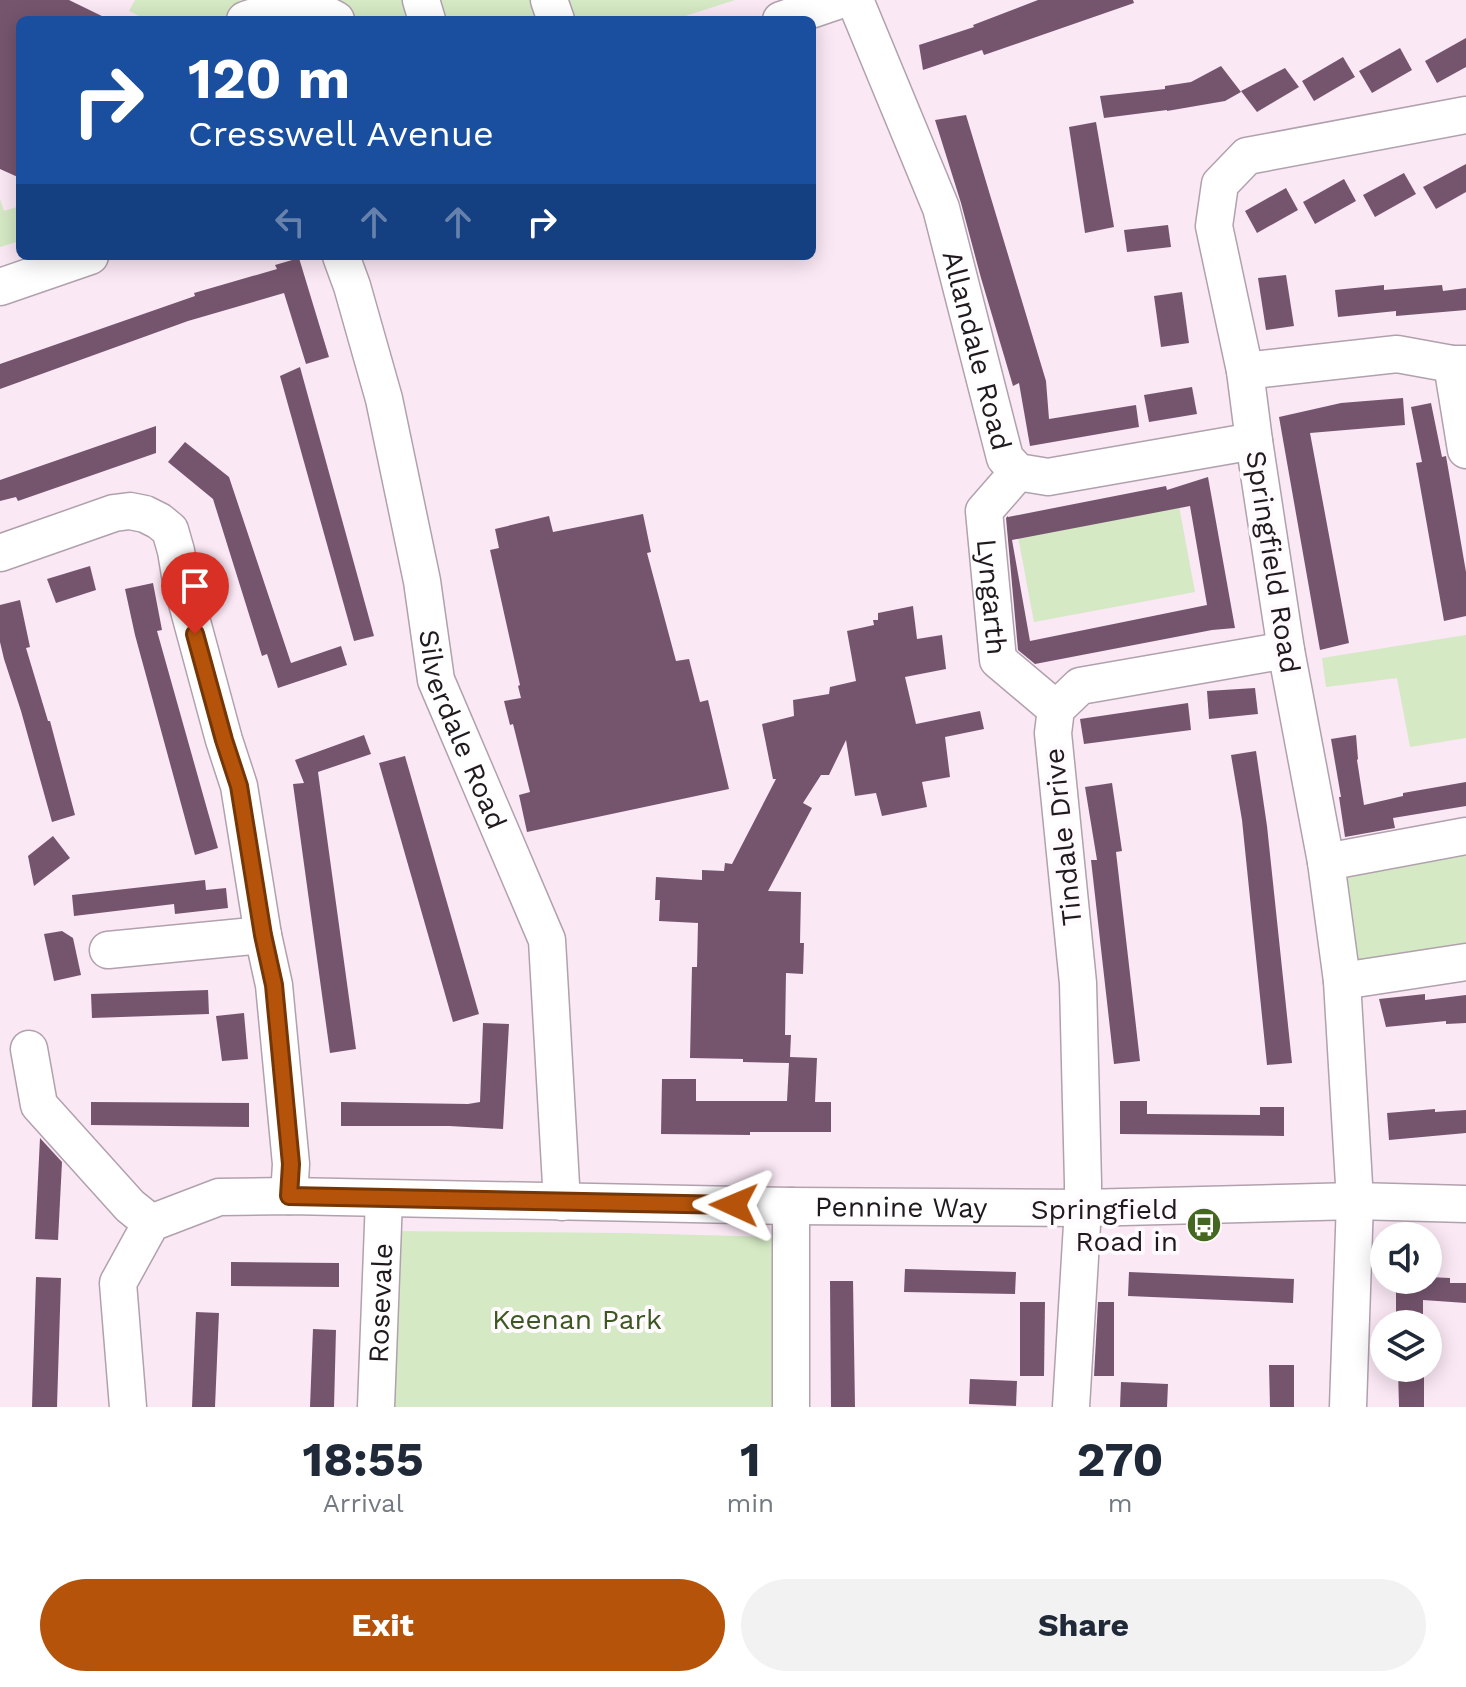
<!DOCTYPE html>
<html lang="en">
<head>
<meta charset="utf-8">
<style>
	:root { --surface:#fff; --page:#f2f2f3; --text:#1f2937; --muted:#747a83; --accent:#b45309 }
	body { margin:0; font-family:"Work Sans",sans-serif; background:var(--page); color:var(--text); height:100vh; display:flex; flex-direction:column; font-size:30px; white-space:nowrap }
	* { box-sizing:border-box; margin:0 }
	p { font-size:26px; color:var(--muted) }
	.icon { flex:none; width:44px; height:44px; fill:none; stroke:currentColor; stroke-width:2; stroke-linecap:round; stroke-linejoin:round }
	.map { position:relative; height:1407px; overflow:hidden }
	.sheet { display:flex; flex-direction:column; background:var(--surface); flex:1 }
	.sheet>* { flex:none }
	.hud { position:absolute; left:16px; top:16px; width:800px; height:244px; border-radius:12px; box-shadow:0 4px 20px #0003; background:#1a4fa0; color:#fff; overflow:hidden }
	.buttons { position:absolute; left:1370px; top:1222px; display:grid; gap:16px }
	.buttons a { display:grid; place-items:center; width:72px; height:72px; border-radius:50%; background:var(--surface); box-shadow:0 4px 20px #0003; font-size:40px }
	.pin { position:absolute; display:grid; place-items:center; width:68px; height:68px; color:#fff; margin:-82px -34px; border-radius:50% 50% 50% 0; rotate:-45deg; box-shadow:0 0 8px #0007 }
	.pin .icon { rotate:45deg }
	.me { position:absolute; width:88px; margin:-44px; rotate:271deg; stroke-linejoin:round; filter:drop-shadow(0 0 6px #0008) }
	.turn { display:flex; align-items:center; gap:28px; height:168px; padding:0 40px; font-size:36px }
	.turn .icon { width:104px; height:104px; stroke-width:2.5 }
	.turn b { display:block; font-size:56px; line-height:68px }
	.lanes { display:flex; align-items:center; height:76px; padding:0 40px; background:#0003; justify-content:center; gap:40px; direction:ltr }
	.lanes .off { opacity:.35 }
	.eta { display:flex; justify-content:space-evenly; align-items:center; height:136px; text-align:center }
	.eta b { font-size:48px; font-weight:700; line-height:56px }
	.button { display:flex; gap:16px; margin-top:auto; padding:16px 40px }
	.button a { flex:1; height:92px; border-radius:48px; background:var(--accent); color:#fff; font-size:32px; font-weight:700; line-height:92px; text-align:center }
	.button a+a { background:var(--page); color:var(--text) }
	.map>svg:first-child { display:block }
	.green { fill:#d4e9c4 }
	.building { fill:#75556e; fill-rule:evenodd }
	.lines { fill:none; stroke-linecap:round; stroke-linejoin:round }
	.minor-casing { stroke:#b1a1ad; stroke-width:39 }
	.minor { stroke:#fff; stroke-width:36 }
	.route-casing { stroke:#753606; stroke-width:20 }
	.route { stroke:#b45309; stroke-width:14 }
	.labels { text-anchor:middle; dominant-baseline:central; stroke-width:8; stroke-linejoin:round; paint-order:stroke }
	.street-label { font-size:28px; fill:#20191e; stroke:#fefafd }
	.poi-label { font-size:28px; fill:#20191e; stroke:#fefafd; text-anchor:end }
	.park-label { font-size:28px; fill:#3c5720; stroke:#fefafd }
</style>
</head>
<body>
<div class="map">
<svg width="1466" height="1407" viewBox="0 0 1466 1407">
	<rect width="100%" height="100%" fill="#fae8f5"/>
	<g class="green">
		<path d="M 135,0 L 273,0 L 215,20 L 147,20 L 129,11 Z"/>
		<path d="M 320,0 L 735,0 L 673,20 L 345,20 Z"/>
		<path d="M 0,199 L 4,211 L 20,206 L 20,241 L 0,247 Z"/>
		<path d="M 1178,501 L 1195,592 L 1034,622 L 1017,531 Z"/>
		<path d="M 1466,635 L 1466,738 L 1410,747 L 1397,678 L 1326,687 L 1322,658 Z"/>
		<path d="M 1466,854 L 1466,952 L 1359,966 L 1331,879 Z"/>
		<path d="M 382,1231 L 624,1233 L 774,1237 L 776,1407 L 377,1407 Z"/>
	</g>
	<g class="building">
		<path d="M 0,0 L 69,0 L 110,20 L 20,20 L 20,178 L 0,169 Z"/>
		<path d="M 1038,0 L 1133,0 L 1134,3 L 984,55 L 982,50 L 923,70 L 919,45 L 974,27 L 973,25 Z"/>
		<path d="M 1466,38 L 1466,67 L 1437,83 L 1425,61 Z"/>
		<path d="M 1400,48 L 1412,70 L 1372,93 L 1359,71 Z"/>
		<path d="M 1343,57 L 1355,77 L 1314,101 L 1302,81 Z"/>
		<path d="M 1221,66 L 1241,92 L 1225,101 L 1167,111 L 1167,110 L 1104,118 L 1100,96 L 1165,89 L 1165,86 L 1191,82 Z"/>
		<path d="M 1285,68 L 1299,87 L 1257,112 L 1241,91 Z"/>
		<path d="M 966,115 L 1046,381 L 1049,419 L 1136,405 L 1139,427 L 1030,446 L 1019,383 L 1013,386 L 981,278 L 961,203 L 935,120 Z"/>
		<path d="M 1096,122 L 1114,227 L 1085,233 L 1069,127 Z"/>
		<path d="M 1466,164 L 1466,192 L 1436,209 L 1423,187 Z"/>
		<path d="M 1404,173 L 1416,194 L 1375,217 L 1363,195 Z"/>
		<path d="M 1344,179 L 1356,201 L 1315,224 L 1303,202 Z"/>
		<path d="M 1286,188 L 1298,210 L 1257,233 L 1245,211 Z"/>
		<path d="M 1168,225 L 1171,247 L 1127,252 L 1124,230 Z"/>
		<path d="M 299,258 L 329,357 L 306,364 L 284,293 L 188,321 L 0,389 L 0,364 L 195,296 L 194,293 L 277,269 L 275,265 Z"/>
		<path d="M 1286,275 L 1294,326 L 1266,330 L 1258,278 Z"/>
		<path d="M 1384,285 L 1384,290 L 1442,285 L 1443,291 L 1466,288 L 1466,310 L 1396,316 L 1396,311 L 1338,317 L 1335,290 Z"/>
		<path d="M 1182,292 L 1189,343 L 1161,347 L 1154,296 Z"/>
		<path d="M 300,367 L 374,636 L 354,641 L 280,376 Z"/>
		<path d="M 1192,387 L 1197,414 L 1149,422 L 1144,395 Z"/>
		<path d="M 1403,398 L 1405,425 L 1310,433 L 1349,643 L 1320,650 L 1279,417 L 1341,403 Z"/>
		<path d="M 1431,403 L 1442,457 L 1446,456 L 1466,572 L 1466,616 L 1444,621 L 1416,463 L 1422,462 L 1411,407 Z"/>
		<path d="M 156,426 L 156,453 L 18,501 L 16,497 L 0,501 L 0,480 Z"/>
		<path d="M 185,442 L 229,477 L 291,663 L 341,646 L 347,665 L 278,688 L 267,654 L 262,656 L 213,499 L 168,462 Z"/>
		<path d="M 1208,477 L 1235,628 L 1212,630 L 1035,664 L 1018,650 L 1006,518 L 1008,516 L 1008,517 L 1166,486 L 1167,490 ZM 1190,506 L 1207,605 L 1030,641 L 1012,540 Z"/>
		<path d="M 643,514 L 651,552 L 647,553 L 676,661 L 689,659 L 700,702 L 708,700 L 729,789 L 527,832 L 519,795 L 530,792 L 513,724 L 510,725 L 504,701 L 521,698 L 518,686 L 520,685 L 490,550 L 499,548 L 495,529 L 549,516 L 553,532 Z"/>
		<path d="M 90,566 L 96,590 L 56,603 L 47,579 Z"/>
		<path d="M 153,583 L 162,630 L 157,631 L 218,848 L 195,855 L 135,635 L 125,589 Z"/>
		<path d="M 20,600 L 30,647 L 26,648 L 48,721 L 50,721 L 75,815 L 52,822 L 21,711 L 4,659 L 0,642 L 0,605 Z"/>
		<path d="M 913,606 L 917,639 L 942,635 L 946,669 L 905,677 L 916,724 L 980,711 L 984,729 L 945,737 L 950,777 L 922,782 L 927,807 L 882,816 L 876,793 L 855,796 L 846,740 L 829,775 L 821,775 L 803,803 L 812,808 L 768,891 L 801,892 L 800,943 L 804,943 L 803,974 L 786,973 L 785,1035 L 791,1035 L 790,1057 L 817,1058 L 815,1102 L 831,1102 L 831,1132 L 750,1132 L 750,1135 L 661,1134 L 662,1079 L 696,1079 L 696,1101 L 787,1101 L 789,1063 L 743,1062 L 743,1059 L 690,1058 L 692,967 L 697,967 L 698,923 L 659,921 L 660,900 L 655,900 L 656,877 L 702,880 L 702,870 L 724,871 L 725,863 L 732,864 L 776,779 L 773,779 L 762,724 L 794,716 L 793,700 L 829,694 L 830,687 L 856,681 L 847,631 L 874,625 L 873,620 L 878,620 L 878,613 Z"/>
		<path d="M 1255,688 L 1258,714 L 1209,719 L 1207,691 Z"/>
		<path d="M 1188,703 L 1191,730 L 1084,744 L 1080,719 Z"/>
		<path d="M 364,735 L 371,754 L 318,772 L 356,1049 L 330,1053 L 293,784 L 304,783 L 295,760 Z"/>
		<path d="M 1356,735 L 1358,759 L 1357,760 L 1364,805 L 1403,796 L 1403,793 L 1466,782 L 1466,806 L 1393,818 L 1395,828 L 1345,837 L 1339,797 L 1341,797 L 1331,739 Z"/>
		<path d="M 1256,751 L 1267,826 L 1292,1063 L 1267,1065 L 1242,820 L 1231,755 Z"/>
		<path d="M 405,756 L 479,1014 L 453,1022 L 379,763 Z"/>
		<path d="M 1112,783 L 1122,851 L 1116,852 L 1140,1061 L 1114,1064 L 1091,860 L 1097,860 L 1085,787 Z"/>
		<path d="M 53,836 L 70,858 L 34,886 L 28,856 Z"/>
		<path d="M 205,880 L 206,890 L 226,888 L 228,908 L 175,914 L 174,904 L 74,916 L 72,895 Z"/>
		<path d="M 62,931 L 73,938 L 81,975 L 54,981 L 44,934 Z"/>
		<path d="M 208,990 L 209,1014 L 92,1018 L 91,994 Z"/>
		<path d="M 1425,994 L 1425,1000 L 1466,995 L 1466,1023 L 1446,1024 L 1446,1021 L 1386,1027 L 1379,999 Z"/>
		<path d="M 244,1013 L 248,1059 L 222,1061 L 216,1016 Z"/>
		<path d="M 483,1023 L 509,1024 L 503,1129 L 449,1126 L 341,1126 L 341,1102 L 468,1104 L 480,1102 Z"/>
		<path d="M 1120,1101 L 1147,1101 L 1147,1114 L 1260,1115 L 1260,1107 L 1284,1107 L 1284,1136 L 1120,1134 Z"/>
		<path d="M 91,1102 L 249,1103 L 249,1127 L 91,1125 Z"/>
		<path d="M 1435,1109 L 1435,1112 L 1466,1110 L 1466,1133 L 1389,1140 L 1387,1113 Z"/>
		<path d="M 40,1138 L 62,1162 L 58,1240 L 35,1239 Z"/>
		<path d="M 231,1262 L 339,1263 L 339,1287 L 231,1286 Z"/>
		<path d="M 905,1269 L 1016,1272 L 1015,1294 L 904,1292 Z"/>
		<path d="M 1129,1272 L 1294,1279 L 1293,1303 L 1128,1296 Z"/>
		<path d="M 36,1277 L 61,1278 L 57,1407 L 32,1407 Z"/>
		<path d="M 1428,1277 L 1450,1278 L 1450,1283 L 1466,1283 L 1466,1303 L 1423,1300 L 1423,1314 L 1396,1314 L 1396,1280 L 1428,1280 Z"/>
		<path d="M 830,1281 L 853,1281 L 855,1407 L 831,1407 Z"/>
		<path d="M 1020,1302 L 1045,1302 L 1044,1376 L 1020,1376 Z"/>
		<path d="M 1098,1302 L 1114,1302 L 1114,1376 L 1094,1376 Z"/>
		<path d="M 196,1312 L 219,1313 L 215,1407 L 192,1407 Z"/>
		<path d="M 313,1329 L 336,1330 L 334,1407 L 310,1407 Z"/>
		<path d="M 1269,1365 L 1294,1365 L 1294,1407 L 1270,1407 Z"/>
		<path d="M 1398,1368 L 1424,1368 L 1424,1407 L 1399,1407 Z"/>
		<path d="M 970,1379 L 1017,1381 L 1016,1406 L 969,1404 Z"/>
		<path d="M 1121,1382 L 1168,1384 L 1167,1407 L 1120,1407 Z"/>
	</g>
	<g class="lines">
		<g class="minor-casing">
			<g id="minor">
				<path d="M 421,0 L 427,20"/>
				<path d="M 549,0 L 556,20"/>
				<path id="s1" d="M 855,0 L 941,208 L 1005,458 L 1018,472 L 1048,477 L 1254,441"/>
				<path d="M 245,20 C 280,8 303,0 336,20"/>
				<path d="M 781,20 L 840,0"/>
				<path id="s2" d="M 341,256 L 352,286 L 384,399 L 422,581 L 436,680 L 547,940 L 562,1202"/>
				<path d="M 0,287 L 90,256"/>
				<path d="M 1452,364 L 1466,450"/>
				<path d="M 1245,371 L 1397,354 L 1452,364 L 1466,364"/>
				<path id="s3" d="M 1018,472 L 984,511 L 998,660 L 1056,709"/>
				<path d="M 0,553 L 114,513 L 130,511 L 145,514 L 159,521 L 170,530 L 176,551 L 181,581 L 224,740 L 239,786 L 263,935 L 274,985 L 291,1164 L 289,1196"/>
				<path d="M 1326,862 L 1466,836"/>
				<path d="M 108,950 L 263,935"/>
				<path d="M 1342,981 L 1466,962"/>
				<path d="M 29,1049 L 39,1105 L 130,1206 L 151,1223"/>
				<path id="s4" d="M 128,1407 L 118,1283 L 151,1223 L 219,1197 L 289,1196 L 791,1206 L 1083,1208 L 1355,1201 L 1466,1204"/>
				<path id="s5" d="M 376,1407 L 384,1199"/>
				<path d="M 791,1407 L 791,1206"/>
				<path d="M 1071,1407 L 1083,1208 L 1083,1183 L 1078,983 L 1053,733 L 1056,709 L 1080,686 L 1286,650"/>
				<path d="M 1348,1407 L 1355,1201 L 1342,981 L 1326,862 L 1286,650 L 1254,441 L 1245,371 L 1214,226 L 1220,184 L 1247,156 L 1466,115"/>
			</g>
		</g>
		<use href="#minor" class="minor"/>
	</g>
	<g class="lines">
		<g class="route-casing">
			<path id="route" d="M 195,634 L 224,740 L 239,786 L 263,935 L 274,985 L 291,1164 L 289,1196 L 734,1205"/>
		</g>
		<use href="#route" class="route"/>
	</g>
	<defs>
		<g id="bus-disc" transform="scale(1.8)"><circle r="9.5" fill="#456820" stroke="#fefafd"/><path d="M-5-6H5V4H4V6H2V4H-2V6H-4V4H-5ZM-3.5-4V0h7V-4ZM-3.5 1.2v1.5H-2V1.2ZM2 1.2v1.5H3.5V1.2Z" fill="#fff"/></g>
	</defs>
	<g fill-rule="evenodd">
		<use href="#bus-disc" x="1204" y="1225"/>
	</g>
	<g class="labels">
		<g class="street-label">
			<text stroke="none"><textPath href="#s1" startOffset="372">Allandale Road</textPath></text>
			<text transform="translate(1273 562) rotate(81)">Springfield Road</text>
			<text stroke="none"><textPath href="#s3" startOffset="138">Lyngarth</textPath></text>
			<text stroke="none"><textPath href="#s2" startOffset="490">Silverdale Road</textPath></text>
			<text transform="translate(1063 837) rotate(-96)">Tindale Drive</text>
			<text stroke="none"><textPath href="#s4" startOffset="948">Pennine Way</textPath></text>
			<text stroke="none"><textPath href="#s5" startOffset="104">Rosevale</textPath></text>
		</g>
		<g class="poi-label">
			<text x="1178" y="1209">Springfield<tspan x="1178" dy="32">Road in</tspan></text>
		</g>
		<g class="park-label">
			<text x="577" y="1319">Keenan Park</text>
		</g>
	</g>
</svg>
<div class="buttons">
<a><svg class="icon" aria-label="sound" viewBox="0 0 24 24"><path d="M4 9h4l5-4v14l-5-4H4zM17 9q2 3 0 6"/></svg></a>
<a><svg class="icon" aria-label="layers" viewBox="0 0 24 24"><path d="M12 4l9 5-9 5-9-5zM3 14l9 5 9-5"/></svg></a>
</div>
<div class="pin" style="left:195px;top:634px;background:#d93025"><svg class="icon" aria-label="arrive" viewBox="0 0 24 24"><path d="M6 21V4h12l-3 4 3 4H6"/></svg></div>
<svg class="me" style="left:734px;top:1205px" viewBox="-20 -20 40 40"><path d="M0-17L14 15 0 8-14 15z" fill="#b45309" stroke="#fff" stroke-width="4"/></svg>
<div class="hud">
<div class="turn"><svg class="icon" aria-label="right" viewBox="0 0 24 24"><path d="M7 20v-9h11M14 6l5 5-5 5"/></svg><div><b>120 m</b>Cresswell Avenue</div></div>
<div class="lanes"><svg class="icon off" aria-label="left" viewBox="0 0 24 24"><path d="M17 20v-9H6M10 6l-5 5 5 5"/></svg><svg class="icon off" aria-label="ahead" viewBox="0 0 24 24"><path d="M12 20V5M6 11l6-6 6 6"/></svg><svg class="icon off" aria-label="ahead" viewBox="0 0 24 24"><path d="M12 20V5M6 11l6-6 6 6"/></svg><svg class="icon" aria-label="right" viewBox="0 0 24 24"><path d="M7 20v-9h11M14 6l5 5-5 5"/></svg></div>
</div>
</div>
<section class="sheet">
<div class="eta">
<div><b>18:55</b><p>Arrival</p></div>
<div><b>1</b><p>min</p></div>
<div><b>270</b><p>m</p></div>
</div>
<div class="button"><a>Exit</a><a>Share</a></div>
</section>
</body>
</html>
